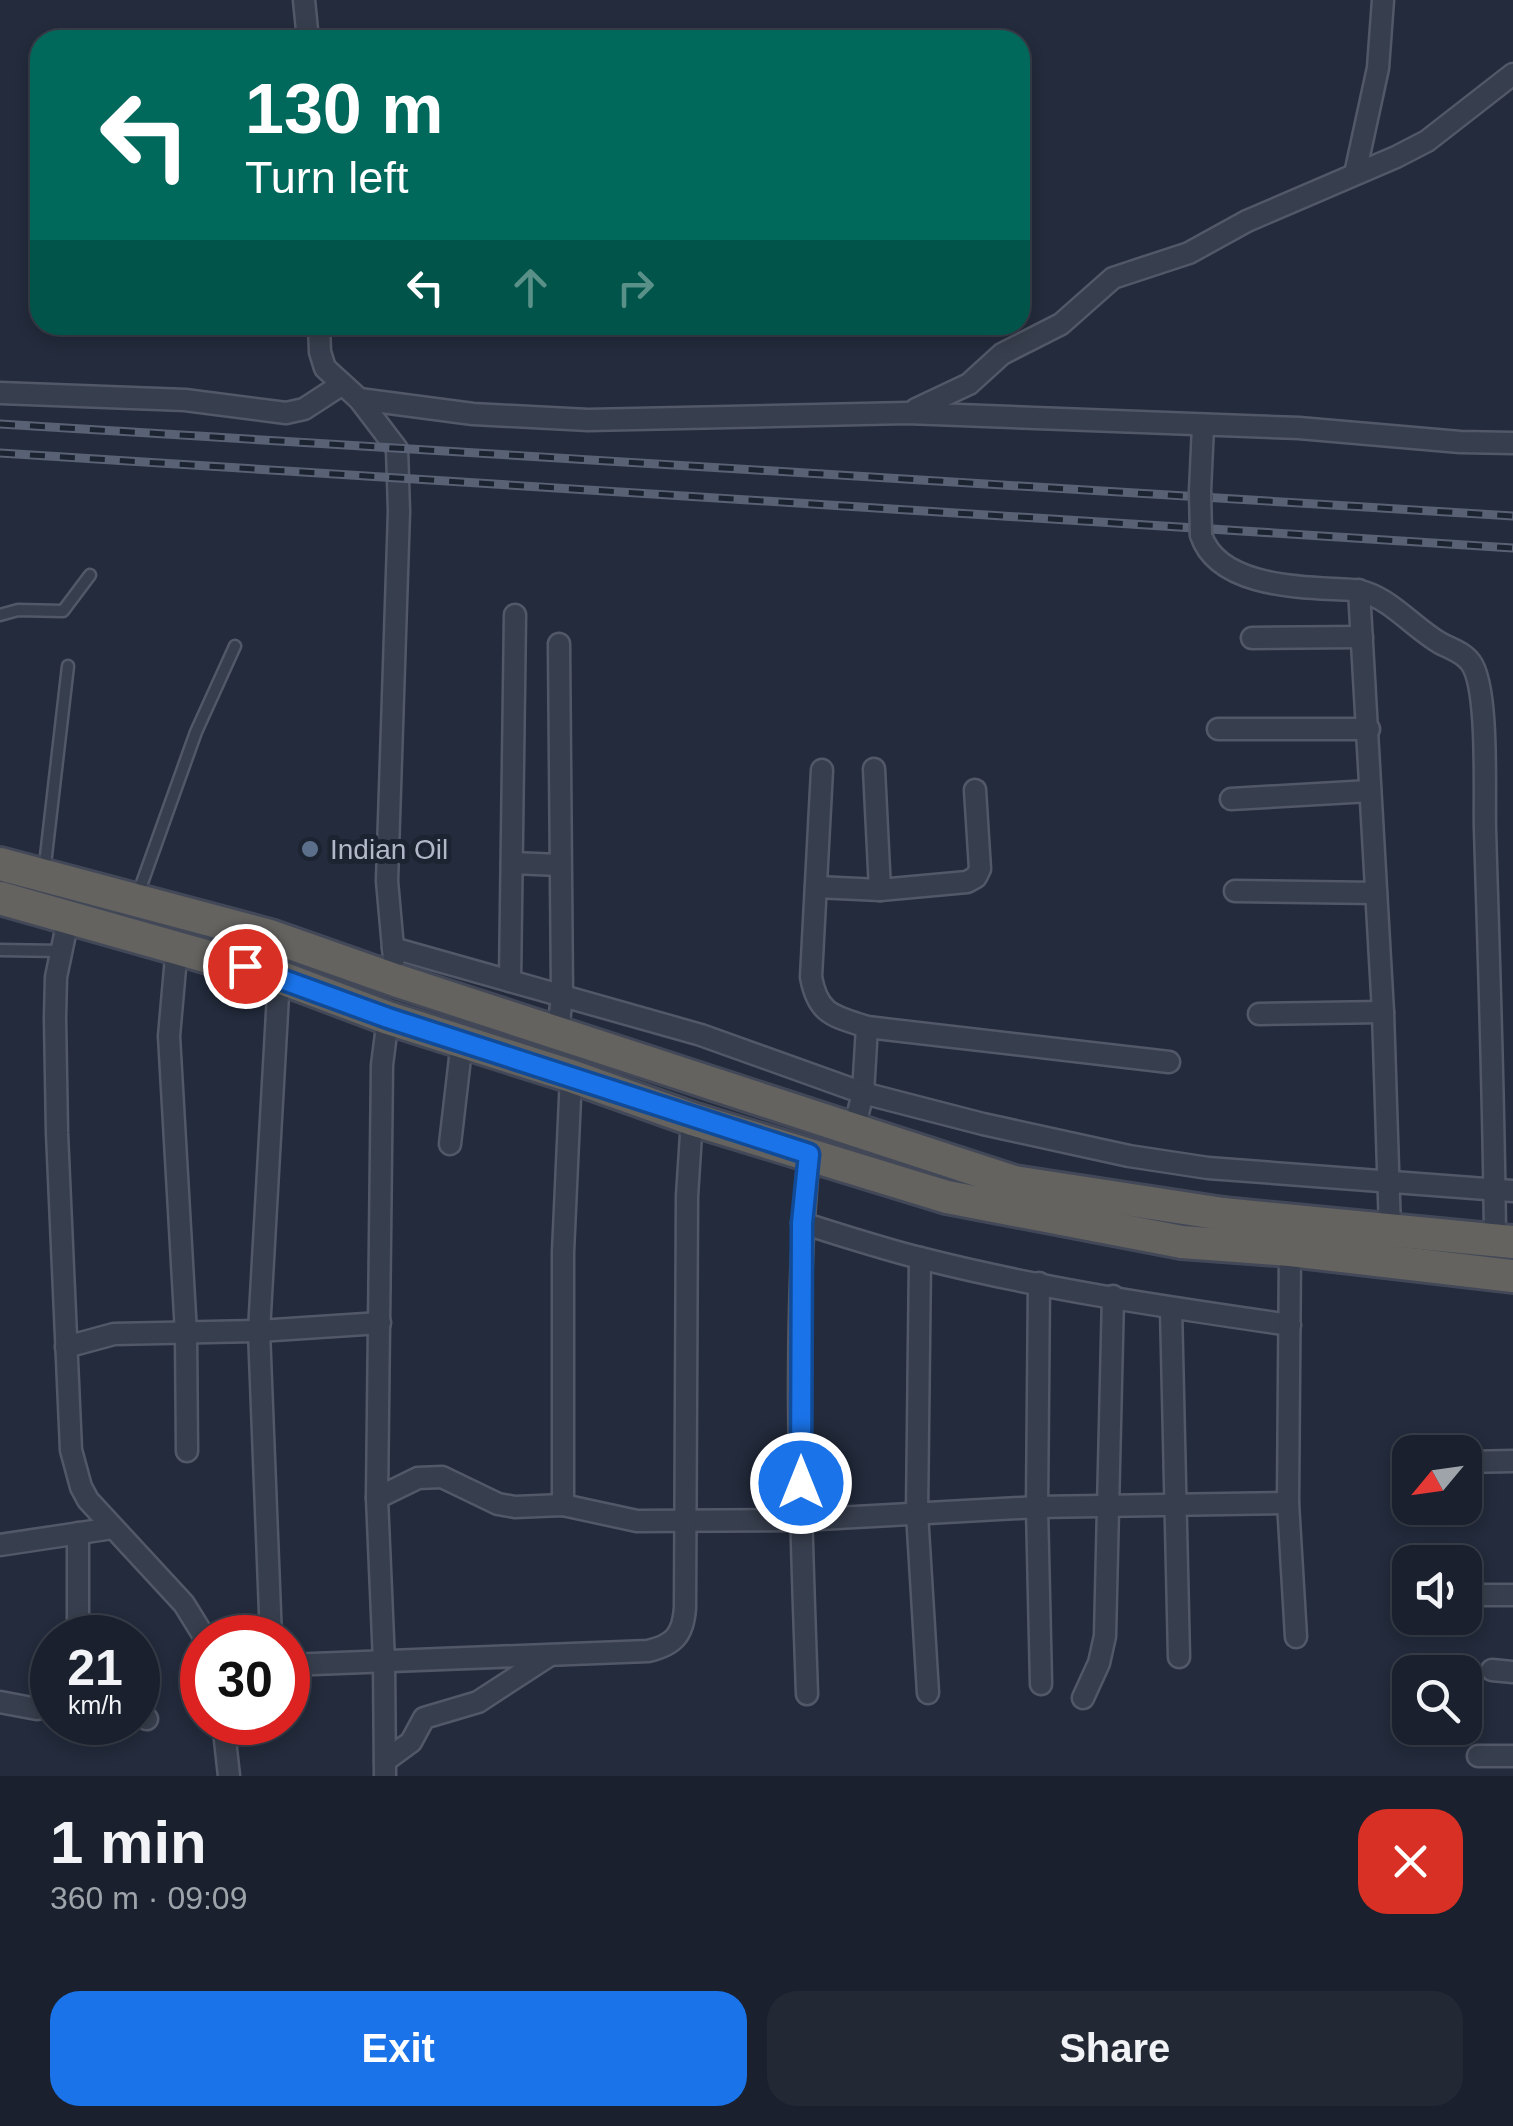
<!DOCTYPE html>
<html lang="en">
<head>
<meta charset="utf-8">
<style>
	:root { --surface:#1a202d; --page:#232835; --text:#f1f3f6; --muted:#9fa3aa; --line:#383e49; --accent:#1a73e8 }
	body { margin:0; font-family:Arial,sans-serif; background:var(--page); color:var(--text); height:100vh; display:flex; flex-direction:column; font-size:38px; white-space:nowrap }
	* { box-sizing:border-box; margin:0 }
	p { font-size:32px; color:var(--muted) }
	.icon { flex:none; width:55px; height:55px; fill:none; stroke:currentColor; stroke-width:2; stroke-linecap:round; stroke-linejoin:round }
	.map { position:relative; height:1776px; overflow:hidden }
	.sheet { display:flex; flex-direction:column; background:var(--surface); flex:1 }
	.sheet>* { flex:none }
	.guide { position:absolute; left:30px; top:30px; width:1000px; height:305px; border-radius:30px; box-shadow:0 5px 15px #0003,0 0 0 2px var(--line); background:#00695c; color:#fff; overflow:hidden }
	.needle { width:65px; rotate:241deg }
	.controls { position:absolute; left:1392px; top:1435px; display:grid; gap:20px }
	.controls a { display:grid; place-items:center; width:90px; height:90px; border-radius:20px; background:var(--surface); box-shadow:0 5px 15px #0003,0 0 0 2px var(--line); font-size:50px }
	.speed { position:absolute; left:30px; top:1615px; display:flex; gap:20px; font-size:50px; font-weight:700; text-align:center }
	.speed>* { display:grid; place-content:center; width:130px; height:130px; border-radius:50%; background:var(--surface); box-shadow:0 5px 15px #0003,0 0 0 2px var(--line); line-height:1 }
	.speed small { font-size:25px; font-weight:400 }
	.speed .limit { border:15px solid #d22; background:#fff; color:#111 }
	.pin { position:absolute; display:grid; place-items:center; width:85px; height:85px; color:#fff; margin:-42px; border:5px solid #fff; border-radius:50%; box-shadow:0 2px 10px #0007 }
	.me { position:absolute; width:110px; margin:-55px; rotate:0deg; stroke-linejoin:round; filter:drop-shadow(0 0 8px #0008) }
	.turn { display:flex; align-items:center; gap:35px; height:210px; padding:0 50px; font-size:45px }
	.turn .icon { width:130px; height:130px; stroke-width:2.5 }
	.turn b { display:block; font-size:70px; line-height:85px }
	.lanes { display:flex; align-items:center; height:95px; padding:0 50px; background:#0003; justify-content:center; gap:50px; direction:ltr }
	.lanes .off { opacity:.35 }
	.round { display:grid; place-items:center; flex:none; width:105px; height:105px; border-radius:30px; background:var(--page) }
	.summary { display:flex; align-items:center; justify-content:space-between; height:170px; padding:0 50px }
	h1 { font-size:60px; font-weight:700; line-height:75px }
	.button { display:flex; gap:20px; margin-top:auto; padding:20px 50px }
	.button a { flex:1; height:115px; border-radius:30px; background:var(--accent); color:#fff; font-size:40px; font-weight:700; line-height:115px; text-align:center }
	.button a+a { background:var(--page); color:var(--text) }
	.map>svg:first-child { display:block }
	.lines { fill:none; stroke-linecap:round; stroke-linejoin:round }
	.service-casing { stroke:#525867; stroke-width:15 }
	.minor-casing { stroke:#525867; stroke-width:25 }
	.trunk-casing { stroke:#424857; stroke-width:38 }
	.service { stroke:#373e4d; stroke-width:10 }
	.minor { stroke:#373e4d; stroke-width:20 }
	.trunk { stroke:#646360; stroke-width:32 }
	.rail-casing { stroke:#596174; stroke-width:9 }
	.rail { stroke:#1c2331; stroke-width:5; stroke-dasharray:15; stroke-linecap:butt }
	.minor-bridge-casing { stroke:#525867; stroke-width:25; stroke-linecap:butt }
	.minor-bridge { stroke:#373e4d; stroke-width:20 }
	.route-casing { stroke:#114b97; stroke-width:25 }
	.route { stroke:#1a73e8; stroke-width:18 }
	.service-dot { fill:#5c6f8a; stroke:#1c2331; stroke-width:4 }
	.labels { text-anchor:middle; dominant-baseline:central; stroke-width:10; stroke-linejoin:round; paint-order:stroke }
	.poi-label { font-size:28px; fill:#b2b8c8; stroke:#1c2331; text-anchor:start }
</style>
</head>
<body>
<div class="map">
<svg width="1513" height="1776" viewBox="0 0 1513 1776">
	<rect width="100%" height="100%" fill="#232b3c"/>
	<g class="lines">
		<g class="service-casing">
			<g id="service">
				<path d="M 0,615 L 18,610 L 63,611 L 90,575"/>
				<path d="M 44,873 L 68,666"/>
				<path d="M 137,897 L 196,732 L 235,646"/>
				<path d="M 0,950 L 61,951"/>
			</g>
		</g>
		<g class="minor-casing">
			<g id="minor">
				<path d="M 304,0 L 308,40"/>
				<path d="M 1355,174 L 1378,68 L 1383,0"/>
				<path d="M 319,325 L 320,352 L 325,368 L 359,399 L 397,449 L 399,511 L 387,881 L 394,959"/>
				<path d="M 0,393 L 185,400 L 286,413 L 304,409 L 341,385"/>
				<path d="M 359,399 L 473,414 L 588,420 L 907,413 L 1299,428 L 1460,442 L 1513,443"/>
				<path d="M 916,409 L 969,384 L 1002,354 L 1061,324 L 1113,278 L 1189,253 L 1247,221 L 1396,157 L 1427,141 L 1513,74"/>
				<path d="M 1200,491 L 1203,426"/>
				<path d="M 1201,535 C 1217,584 1292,587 1334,589 C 1345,590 1355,589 1364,592 C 1393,601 1414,628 1440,643 C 1451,649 1463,652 1471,663 C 1489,688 1484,794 1485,829 C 1489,966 1494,1103 1495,1240"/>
				<path d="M 1359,590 L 1383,1012 L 1390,1230"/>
				<path d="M 1252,638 L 1362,637"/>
				<path d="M 1218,729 L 1369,729"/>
				<path d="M 874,769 L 880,890"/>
				<path d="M 822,770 L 811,977 C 818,1015 834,1016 867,1027 L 863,1093 L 854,1129"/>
				<path d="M 1231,799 L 1370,791"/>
				<path d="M 512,863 L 560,865"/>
				<path d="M 816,887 L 880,890 L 967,882 L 976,877 L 980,869 L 975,790"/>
				<path d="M 1235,891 L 1376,893"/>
				<path d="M 68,920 L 56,977 L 55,1018 L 57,1133 L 71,1450 L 81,1487 L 88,1500 L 184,1604 L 205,1638"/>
				<path d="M 177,946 L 169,1036 L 186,1333 L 187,1451"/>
				<path d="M 393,948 L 701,1035 L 863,1093 L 983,1124 L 1129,1156 L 1208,1168 L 1513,1191"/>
				<path d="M 510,981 L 515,615"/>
				<path d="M 1259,1014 L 1383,1012"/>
				<path d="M 867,1027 L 1169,1062"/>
				<path d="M 558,1032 L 562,995 L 559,644"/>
				<path d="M 450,1144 L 462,1041"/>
				<path d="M 802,1223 C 841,1235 880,1248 920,1258 C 1041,1289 1166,1307 1290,1325"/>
				<path d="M 1290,1250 L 1288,1503 L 1296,1637"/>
				<path d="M 920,1258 L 917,1513 L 928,1693"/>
				<path d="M 1039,1283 L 1037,1507 L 1041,1684"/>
				<path d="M 1171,1308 L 1179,1657"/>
				<path d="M 66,1347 L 114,1334 L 259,1331 L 380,1323"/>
				<path d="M 1465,1462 L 1513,1461"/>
				<path d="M 377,1498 L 418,1478 L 442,1477 L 498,1504 L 515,1507 L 563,1505 L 637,1521 L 801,1520 L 1037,1507 L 1288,1503"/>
				<path d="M 563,1505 L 563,1252 L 571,1076"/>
				<path d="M 78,1533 L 78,1638"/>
				<path d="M 0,1545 L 113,1528"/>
				<path d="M 1483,1595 L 1513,1595"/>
				<path d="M 271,1638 L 259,1331 L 279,977"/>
				<path d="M 288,1665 L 648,1651 C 674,1645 683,1635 685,1608 L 687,1196 L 692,1119"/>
				<path d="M 1492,1670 L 1513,1672"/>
				<path d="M 807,1694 C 801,1515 792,1333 809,1155"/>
				<path d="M 1083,1698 L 1099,1663 L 1105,1636 L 1113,1296"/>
				<path d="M 0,1702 L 37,1709"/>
				<path d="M 138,1715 L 147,1719"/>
				<path d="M 223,1722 L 229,1776"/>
				<path d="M 1478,1756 L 1513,1756"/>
				<path d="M 385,1761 L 411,1742 L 424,1718 L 478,1702 L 547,1657"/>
				<path d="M 385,1776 L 384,1662 L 377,1498 L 382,1065 L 388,1018"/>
			</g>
		</g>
		<g class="trunk-casing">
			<g id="trunk">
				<path d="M 0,864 L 270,936 L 395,980 L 1014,1182 L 1223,1214 L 1513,1242"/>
				<path d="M 0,898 L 279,977 L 388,1018 L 571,1076 L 692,1119 L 947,1197 L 1182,1242 L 1290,1250 L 1513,1276"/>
			</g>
		</g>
		<use href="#service" class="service"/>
		<use href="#minor" class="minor"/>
		<use href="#trunk" class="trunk"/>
		<g class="rail-casing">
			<g id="rail">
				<path d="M 0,424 L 1513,516"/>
				<path d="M 0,453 L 1513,548"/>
			</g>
		</g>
		<use href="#rail" class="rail"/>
		<g class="minor-bridge-casing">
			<path id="minor-bridge" d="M 1200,491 L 1201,535"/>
		</g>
		<use href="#minor-bridge" class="minor-bridge"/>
	</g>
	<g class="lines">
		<g class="route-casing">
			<path id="route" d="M 245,966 L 388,1018 L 809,1154 L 802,1223 L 801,1483"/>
		</g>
		<use href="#route" class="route"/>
	</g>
	<circle class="service-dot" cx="310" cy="849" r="10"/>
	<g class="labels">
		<g class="poi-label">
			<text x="330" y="849">Indian Oil</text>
		</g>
	</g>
</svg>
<div class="controls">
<a><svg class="needle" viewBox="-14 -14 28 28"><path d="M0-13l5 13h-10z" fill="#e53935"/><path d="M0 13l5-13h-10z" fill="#9fa3aa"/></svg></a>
<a><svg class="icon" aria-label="sound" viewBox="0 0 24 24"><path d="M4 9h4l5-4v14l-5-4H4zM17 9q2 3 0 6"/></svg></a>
<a><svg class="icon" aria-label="search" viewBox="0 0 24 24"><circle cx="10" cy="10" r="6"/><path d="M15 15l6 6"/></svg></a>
</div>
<div class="speed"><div>21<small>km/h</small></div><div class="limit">30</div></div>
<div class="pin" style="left:245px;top:966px;background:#d93025"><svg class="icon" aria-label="arrive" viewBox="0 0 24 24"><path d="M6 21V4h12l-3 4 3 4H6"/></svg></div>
<svg class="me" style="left:801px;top:1483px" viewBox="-20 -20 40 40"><circle r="17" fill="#1a73e8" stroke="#fff" stroke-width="3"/><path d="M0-11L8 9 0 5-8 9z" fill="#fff"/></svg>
<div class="guide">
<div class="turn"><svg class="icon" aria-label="left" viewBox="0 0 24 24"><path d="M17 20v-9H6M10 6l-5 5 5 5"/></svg><div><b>130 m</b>Turn left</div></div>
<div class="lanes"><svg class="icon" aria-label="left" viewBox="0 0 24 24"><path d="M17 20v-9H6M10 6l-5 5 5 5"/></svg><svg class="icon off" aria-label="ahead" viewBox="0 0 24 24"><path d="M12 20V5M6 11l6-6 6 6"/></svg><svg class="icon off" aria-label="right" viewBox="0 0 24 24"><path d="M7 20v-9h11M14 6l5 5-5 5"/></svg></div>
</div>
</div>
<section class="sheet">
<div class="summary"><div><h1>1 min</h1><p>360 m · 09:09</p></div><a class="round" style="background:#d93025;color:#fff"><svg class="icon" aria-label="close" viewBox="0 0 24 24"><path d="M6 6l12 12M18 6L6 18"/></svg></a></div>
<div class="button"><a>Exit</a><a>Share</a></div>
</section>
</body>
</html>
